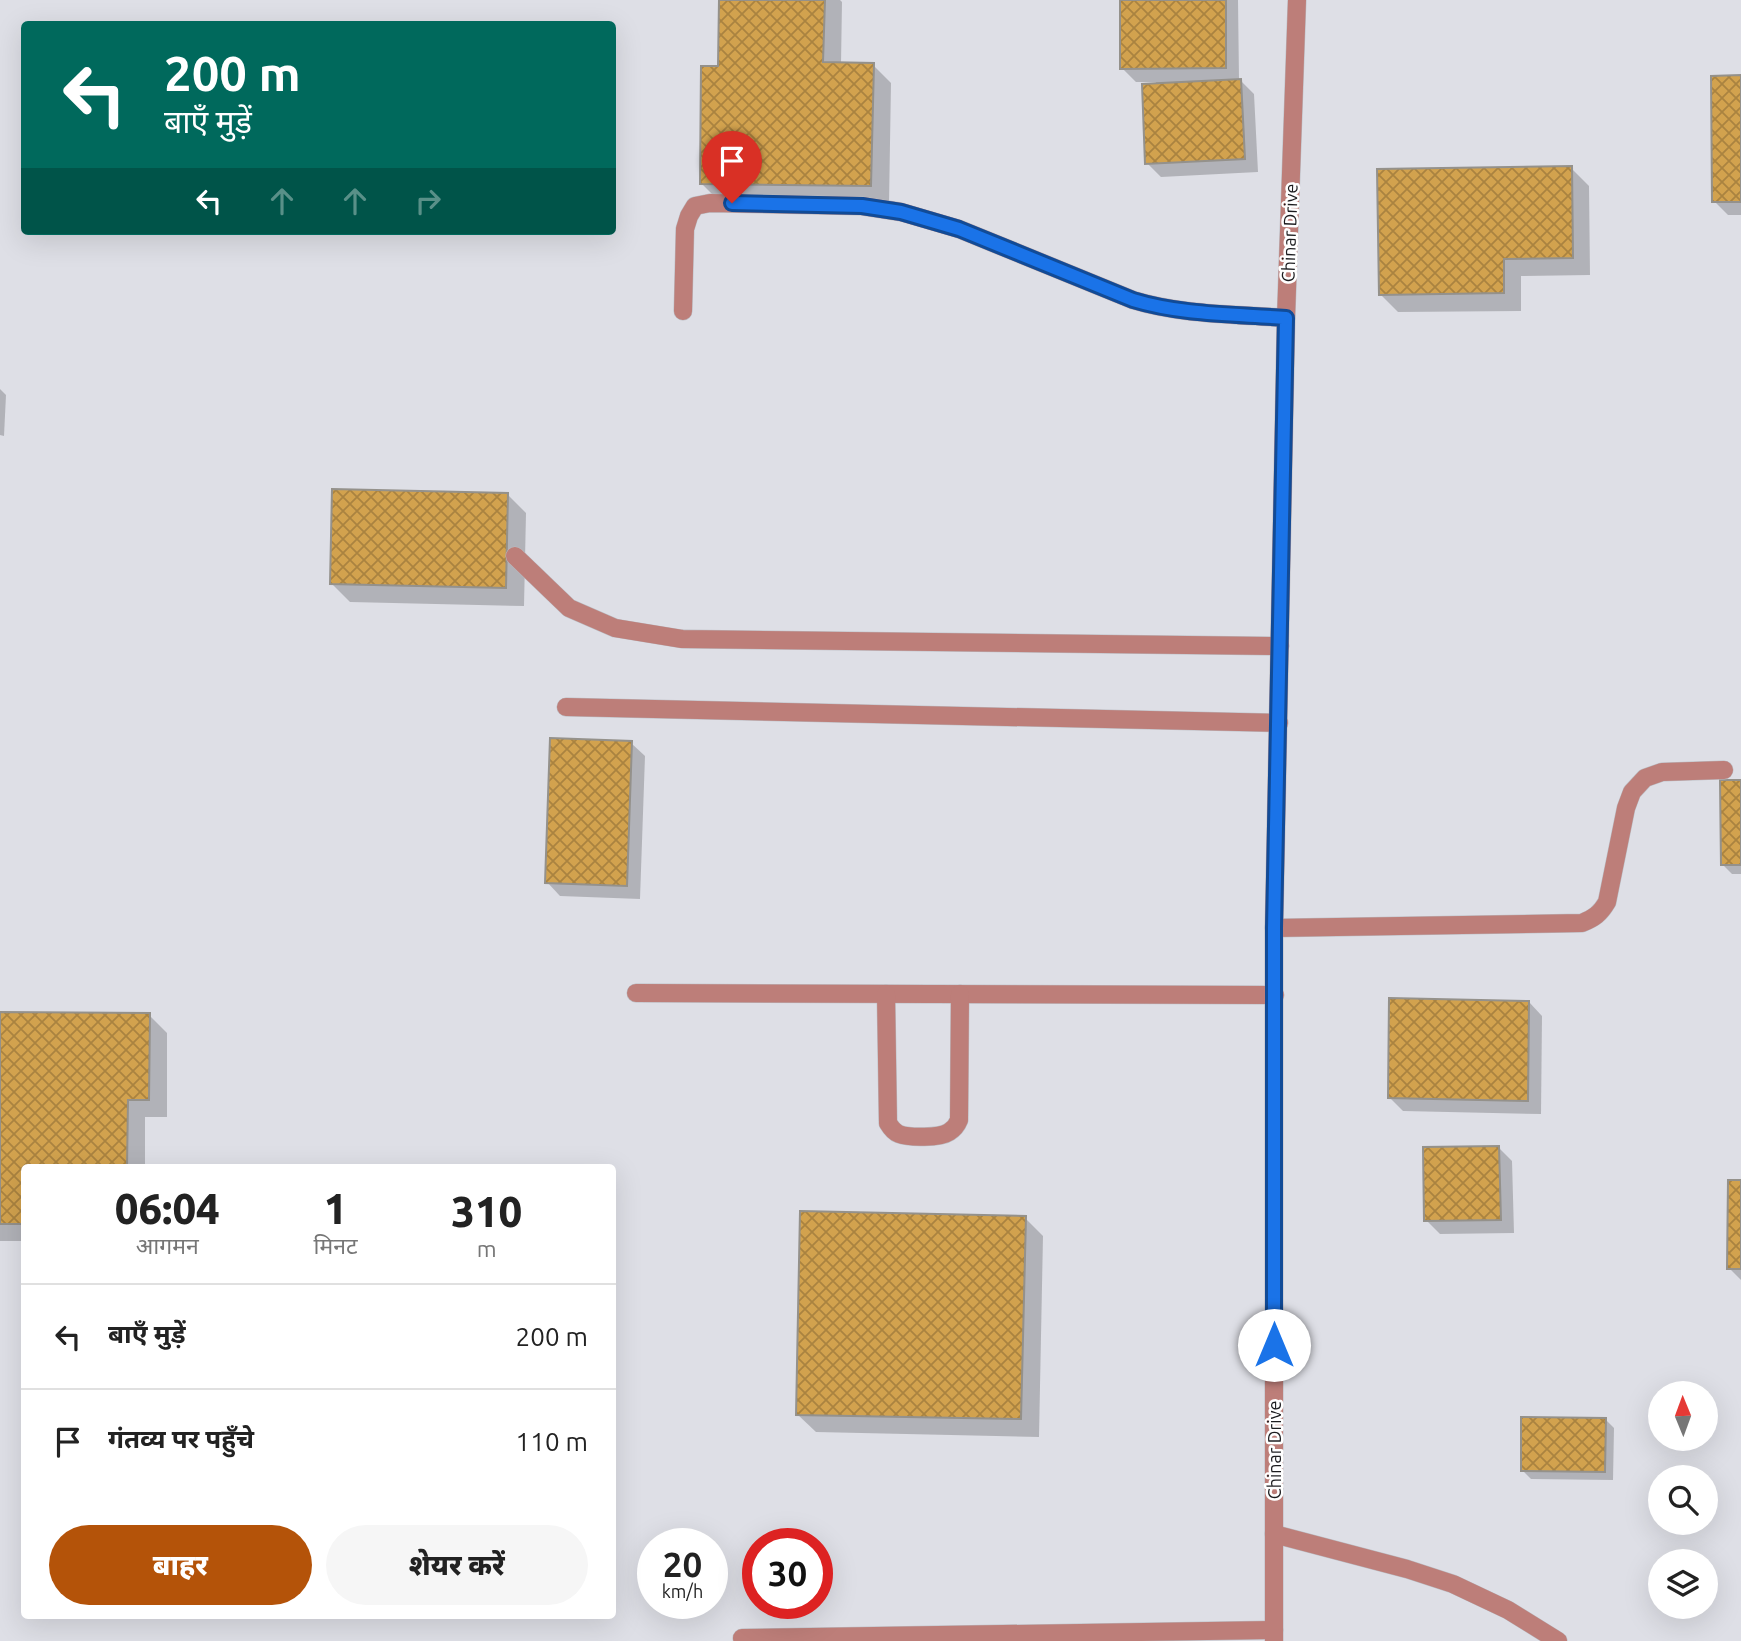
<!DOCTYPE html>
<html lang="hi">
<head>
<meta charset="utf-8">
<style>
	:root { --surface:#fff; --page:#f6f6f6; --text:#222; --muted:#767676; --line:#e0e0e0; --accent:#b45309 }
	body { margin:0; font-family:Ubuntu,"Noto Sans Devanagari",sans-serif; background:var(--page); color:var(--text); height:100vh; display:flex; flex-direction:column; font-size:26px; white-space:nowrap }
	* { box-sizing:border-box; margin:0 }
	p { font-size:23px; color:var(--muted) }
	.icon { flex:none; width:38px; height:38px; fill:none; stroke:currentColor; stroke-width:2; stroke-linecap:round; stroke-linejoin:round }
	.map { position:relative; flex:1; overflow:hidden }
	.panel { position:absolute; left:21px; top:1164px; width:595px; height:455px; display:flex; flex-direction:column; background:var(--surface); border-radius:7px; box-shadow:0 7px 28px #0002 }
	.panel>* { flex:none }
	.guide { position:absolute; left:21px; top:21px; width:595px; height:214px; border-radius:7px; box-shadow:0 7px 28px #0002; background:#00695c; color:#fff; overflow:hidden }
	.needle { width:46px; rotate:359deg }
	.buttons { position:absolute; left:1648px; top:1381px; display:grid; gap:14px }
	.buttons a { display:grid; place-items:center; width:70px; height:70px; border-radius:50%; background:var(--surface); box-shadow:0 7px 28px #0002; font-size:35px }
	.speed { position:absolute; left:637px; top:1528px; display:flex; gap:14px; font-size:35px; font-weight:700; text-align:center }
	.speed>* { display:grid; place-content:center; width:91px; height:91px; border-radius:50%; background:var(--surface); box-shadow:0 7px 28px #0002; line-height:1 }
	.speed small { font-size:18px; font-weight:400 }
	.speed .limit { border:10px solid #d22; background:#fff; color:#111 }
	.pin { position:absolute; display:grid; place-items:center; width:60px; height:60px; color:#fff; margin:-72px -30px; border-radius:50% 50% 50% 0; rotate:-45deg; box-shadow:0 0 7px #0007 }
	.pin .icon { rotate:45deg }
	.me { position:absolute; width:77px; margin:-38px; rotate:0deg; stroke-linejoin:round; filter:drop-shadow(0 0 5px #0008) }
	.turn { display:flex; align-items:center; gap:24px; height:147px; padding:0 28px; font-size:32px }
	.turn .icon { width:91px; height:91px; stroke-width:2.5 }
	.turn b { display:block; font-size:49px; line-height:60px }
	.lanes { display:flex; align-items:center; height:66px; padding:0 28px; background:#0003; justify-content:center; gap:35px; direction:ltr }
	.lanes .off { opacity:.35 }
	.eta { display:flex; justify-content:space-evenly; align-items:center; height:119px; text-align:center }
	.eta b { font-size:42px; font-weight:800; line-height:49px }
	.primary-button { display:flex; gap:14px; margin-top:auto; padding:14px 28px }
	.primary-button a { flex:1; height:80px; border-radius:42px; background:var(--accent); color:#fff; font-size:28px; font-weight:800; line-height:80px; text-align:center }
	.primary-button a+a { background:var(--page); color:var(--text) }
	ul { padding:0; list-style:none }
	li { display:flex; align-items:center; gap:21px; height:105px; padding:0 28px; border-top:2px solid var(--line) }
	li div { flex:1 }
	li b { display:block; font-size:26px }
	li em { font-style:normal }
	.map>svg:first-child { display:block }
	.shadow { fill:#0003 }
	.building { fill:url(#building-cross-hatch); stroke:#94918b; stroke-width:2 }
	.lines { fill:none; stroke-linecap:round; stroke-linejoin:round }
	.minor-casing { stroke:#bbbcc2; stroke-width:19 }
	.minor { stroke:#bd7e79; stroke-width:18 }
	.route-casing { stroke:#114b97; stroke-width:18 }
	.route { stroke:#1a73e8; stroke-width:12 }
	.labels { text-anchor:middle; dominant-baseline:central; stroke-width:5; stroke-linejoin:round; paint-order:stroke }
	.street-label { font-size:18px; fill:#1c1c1f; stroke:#fff }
</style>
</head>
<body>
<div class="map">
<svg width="1741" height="1641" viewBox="0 0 1741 1641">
	<defs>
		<pattern id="building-cross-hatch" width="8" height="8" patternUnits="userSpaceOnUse" patternTransform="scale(1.75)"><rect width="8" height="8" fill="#d2a24e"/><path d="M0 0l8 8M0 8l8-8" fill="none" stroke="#aa8340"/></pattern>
	</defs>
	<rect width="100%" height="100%" fill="#dedfe6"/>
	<g class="shadow">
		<path d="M 721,0 L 840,0 L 842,2 L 841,64 L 873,65 L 891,83 L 889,204 L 719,201 L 701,183 L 720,68 Z"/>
		<path d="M 1121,0 L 1238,0 L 1239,79 L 1254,94 L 1258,172 L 1161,177 L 1147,163 L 1156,82 L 1136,82 L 1122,68 Z"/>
		<path d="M 1741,77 L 1741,215 L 1728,215 L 1714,201 Z"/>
		<path d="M 1571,168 L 1589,186 L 1590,275 L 1521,276 L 1521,311 L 1398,312 L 1380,294 Z"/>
		<path d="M 0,389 L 6,395 L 4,436 L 0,435 Z"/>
		<path d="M 508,495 L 526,513 L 524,606 L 350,602 L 332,584 Z"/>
		<path d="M 631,743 L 645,756 L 640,899 L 560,896 L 547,882 Z"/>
		<path d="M 1741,782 L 1741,874 L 1732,874 L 1723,865 Z"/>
		<path d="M 1529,1002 L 1542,1016 L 1541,1114 L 1403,1111 L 1389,1097 Z"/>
		<path d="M 0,1014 L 149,1015 L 167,1033 L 167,1117 L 145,1117 L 145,1167 L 24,1167 L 24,1241 L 0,1241 Z"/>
		<path d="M 1499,1148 L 1512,1161 L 1514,1233 L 1440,1234 L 1426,1220 Z"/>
		<path d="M 1741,1181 L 1741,1280 L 1729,1268 Z"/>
		<path d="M 1025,1218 L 1043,1236 L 1039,1437 L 816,1432 L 797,1414 Z"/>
		<path d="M 1605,1419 L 1614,1428 L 1613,1480 L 1531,1479 L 1522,1470 Z"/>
	</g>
	<g class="building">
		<path d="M 719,0 L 825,0 L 823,62 L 874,63 L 871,186 L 700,184 L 701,66 L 718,66 Z"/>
		<path d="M 1120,0 L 1226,0 L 1226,68 L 1120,69 Z"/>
		<path d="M 1741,75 L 1741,202 L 1712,202 L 1711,76 Z"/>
		<path d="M 1241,79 L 1245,159 L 1145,164 L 1142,84 Z"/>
		<path d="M 1572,166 L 1573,258 L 1504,259 L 1504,293 L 1379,295 L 1377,169 Z"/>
		<path d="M 332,489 L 508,493 L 506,588 L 330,584 Z"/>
		<path d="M 550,738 L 632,741 L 627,886 L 545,883 Z"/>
		<path d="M 1720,780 L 1741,780 L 1741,865 L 1721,865 Z"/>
		<path d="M 1389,998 L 1529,1001 L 1528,1101 L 1388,1098 Z"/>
		<path d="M 0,1012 L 150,1013 L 149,1100 L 128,1100 L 127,1167 L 24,1167 L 24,1224 L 0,1224 Z"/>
		<path d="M 1499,1146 L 1501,1220 L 1424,1221 L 1423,1147 Z"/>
		<path d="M 1728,1180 L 1741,1180 L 1741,1269 L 1727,1269 Z"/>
		<path d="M 800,1211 L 1026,1216 L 1021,1419 L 796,1415 Z"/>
		<path d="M 1521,1417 L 1606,1418 L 1605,1472 L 1521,1471 Z"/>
	</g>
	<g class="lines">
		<g class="minor-casing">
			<g id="minor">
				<path d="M 683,311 L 685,229 L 689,216 L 695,206 L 710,203 L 862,206 L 901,212 L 959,229 L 1133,300 C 1182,315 1235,314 1286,318"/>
				<path d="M 515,556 L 569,608 L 615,628 L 682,639 L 1280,646"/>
				<path d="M 566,707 L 1279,723"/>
				<path d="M 1274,928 L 1582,923 C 1594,918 1600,914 1607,902 L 1626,808 L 1632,792 L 1645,778 L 1662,772 L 1724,770"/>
				<path d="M 636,993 L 1275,995"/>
				<path d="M 886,994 L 888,1123 C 891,1128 894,1132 899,1134 C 909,1138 940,1138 949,1132 C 954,1129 957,1125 959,1120 L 960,994"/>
				<path d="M 1274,1534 L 1407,1569 L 1453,1584 L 1508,1610 L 1558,1641"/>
				<path d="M 742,1638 L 1274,1630"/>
				<path d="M 1274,1641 L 1274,928 L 1286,318 L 1297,0"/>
			</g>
		</g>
		<use href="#minor" class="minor"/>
	</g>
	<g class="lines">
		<g class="route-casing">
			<path id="route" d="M 732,203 L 862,206 L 901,212 L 959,229 L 1133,300 C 1182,315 1235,314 1286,318 L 1274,928 L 1274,1345"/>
		</g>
		<use href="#route" class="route"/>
	</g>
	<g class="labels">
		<g class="street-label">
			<text transform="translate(1289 233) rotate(-88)">Chinar Drive</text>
			<text transform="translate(1274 1450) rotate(-90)">Chinar Drive</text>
		</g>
	</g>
</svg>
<div class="buttons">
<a><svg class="needle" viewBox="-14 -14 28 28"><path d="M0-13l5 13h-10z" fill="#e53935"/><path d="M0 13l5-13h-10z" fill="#767676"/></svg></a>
<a><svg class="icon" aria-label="search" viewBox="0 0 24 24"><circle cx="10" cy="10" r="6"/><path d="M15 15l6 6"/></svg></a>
<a><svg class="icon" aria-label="layers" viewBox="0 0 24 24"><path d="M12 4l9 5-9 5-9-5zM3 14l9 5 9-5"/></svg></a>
</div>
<div class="speed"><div>20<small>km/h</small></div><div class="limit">30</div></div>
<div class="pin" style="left:732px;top:203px;background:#d93025"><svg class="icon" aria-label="arrive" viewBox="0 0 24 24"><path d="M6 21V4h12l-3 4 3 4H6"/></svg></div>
<svg class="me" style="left:1274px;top:1345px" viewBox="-20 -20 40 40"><circle r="19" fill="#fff"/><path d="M0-13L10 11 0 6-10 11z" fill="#1a73e8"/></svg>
<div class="guide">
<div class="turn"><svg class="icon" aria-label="left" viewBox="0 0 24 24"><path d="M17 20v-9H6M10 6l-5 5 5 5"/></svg><div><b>200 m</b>बाएँ मुड़ें</div></div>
<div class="lanes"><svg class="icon" aria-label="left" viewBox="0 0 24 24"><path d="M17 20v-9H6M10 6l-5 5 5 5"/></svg><svg class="icon off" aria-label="ahead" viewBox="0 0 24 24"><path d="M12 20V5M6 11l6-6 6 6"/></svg><svg class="icon off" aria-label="ahead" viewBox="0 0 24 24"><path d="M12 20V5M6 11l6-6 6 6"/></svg><svg class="icon off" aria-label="right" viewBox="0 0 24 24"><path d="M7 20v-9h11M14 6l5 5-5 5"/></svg></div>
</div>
<section class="panel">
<div class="eta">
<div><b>06:04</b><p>आगमन</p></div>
<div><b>1</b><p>मिनट</p></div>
<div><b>310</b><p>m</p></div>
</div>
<ul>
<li><svg class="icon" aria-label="left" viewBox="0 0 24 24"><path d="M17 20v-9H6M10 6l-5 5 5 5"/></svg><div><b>बाएँ मुड़ें</b></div><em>200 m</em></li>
<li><svg class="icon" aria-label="arrive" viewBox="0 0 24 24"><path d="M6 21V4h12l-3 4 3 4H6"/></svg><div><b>गंतव्य पर पहुँचे</b></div><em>110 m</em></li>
</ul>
<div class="primary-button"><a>बाहर</a><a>शेयर करें</a></div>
</section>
</div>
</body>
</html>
